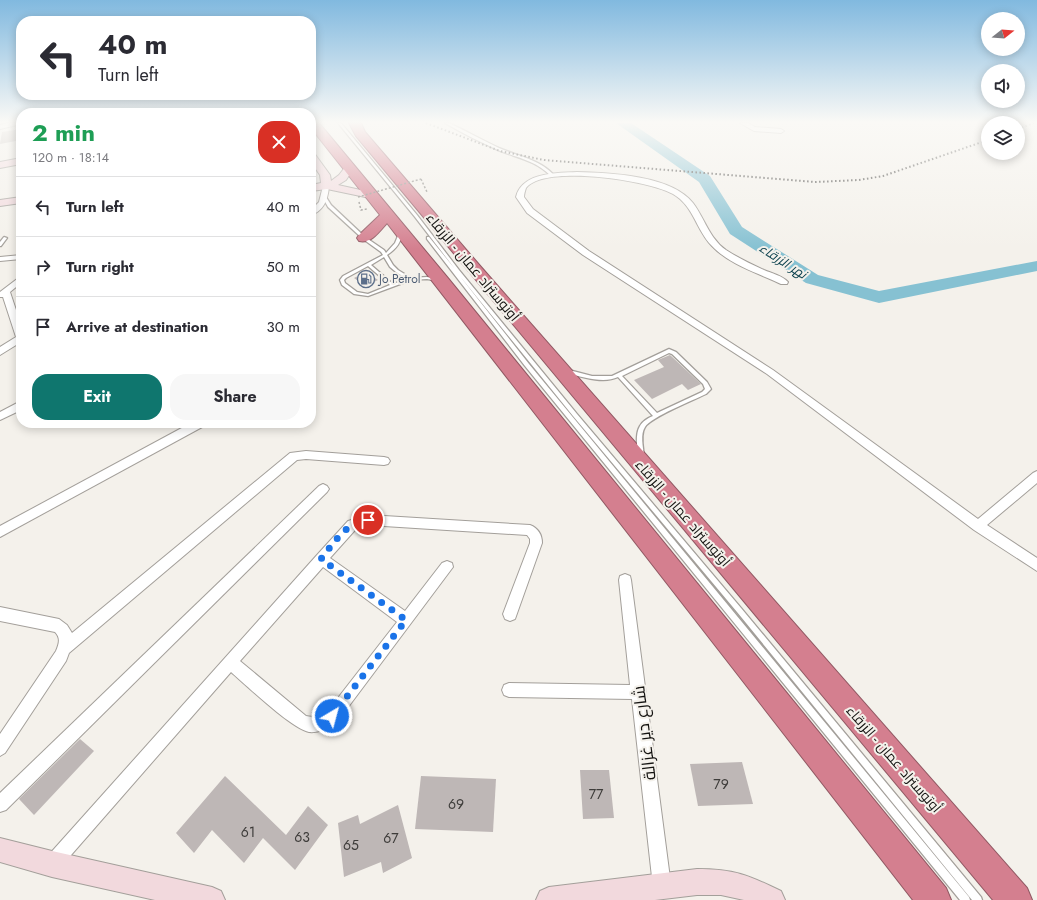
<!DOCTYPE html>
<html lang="en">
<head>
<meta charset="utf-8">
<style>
	:root { --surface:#fff; --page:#f7f7f7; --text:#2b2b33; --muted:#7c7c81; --line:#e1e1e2; --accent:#0f766e }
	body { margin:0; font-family:Jost,Cairo,sans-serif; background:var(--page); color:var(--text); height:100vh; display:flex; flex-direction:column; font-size:15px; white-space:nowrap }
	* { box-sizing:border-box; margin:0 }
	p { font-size:13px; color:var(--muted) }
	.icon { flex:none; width:22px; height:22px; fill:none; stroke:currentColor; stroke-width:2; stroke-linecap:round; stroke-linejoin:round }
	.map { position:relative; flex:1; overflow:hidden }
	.sheet { position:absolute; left:16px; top:108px; width:300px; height:320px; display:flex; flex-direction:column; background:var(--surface); border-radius:16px; box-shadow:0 2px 10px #0003 }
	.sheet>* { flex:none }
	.banner { position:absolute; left:16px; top:16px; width:300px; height:84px; border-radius:16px; box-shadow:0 2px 10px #0003; background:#fff; color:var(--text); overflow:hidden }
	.needle { width:26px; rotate:73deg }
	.controls { position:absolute; left:981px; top:12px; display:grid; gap:8px }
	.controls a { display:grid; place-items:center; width:44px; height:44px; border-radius:50%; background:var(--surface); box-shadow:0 2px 10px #0003; font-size:20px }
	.pin { position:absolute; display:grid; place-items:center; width:34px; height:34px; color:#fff; margin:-17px; border:2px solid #fff; border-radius:50%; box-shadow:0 1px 4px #0007 }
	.me { position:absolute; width:44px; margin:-22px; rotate:37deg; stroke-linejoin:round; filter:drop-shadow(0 0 3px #0008) }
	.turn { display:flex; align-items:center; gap:14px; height:84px; padding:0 16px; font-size:18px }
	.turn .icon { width:52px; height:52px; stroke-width:2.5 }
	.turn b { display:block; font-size:28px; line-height:34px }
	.round { display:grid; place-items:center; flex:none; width:42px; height:42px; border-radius:16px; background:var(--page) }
	.overview { display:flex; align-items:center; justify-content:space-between; height:68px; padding:0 16px }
	h1 { font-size:24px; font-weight:700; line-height:30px; color:#1e9e55 }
	.action { display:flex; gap:8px; margin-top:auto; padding:8px 16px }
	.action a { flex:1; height:46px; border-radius:16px; background:var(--accent); color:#fff; font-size:16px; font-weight:700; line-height:46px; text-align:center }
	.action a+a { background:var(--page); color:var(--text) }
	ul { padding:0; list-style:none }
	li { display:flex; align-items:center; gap:12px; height:60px; padding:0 16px; border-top:1px solid var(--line) }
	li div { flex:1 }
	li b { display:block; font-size:15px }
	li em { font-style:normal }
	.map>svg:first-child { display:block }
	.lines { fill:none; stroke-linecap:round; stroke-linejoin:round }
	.river { fill:#86c1d2; fill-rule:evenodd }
	.building { fill:#beb7b6 }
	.lane-casing { stroke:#a39f9a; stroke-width:2.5 }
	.street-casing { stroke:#a39f9a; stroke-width:2 }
	.secondary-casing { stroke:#a39f9a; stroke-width:2 }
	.highway-casing { stroke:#915963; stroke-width:2 }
	.path { stroke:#8e8c88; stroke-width:1.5; stroke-dasharray:2 2; stroke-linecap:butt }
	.lane { fill:#fff; fill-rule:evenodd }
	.street { fill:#fff; fill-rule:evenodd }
	.secondary { fill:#f2d9dd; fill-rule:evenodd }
	.highway { fill:#d47f8f; fill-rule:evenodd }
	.rail { stroke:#3c3b38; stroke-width:2; stroke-dasharray:1.5 2.5; stroke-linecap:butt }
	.path-bridge { stroke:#8e8c88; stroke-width:1.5; stroke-dasharray:2 2; stroke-linecap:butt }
	.route { stroke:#1a73e8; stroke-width:7; stroke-dasharray:0 12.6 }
	.labels { text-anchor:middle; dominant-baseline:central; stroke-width:4; stroke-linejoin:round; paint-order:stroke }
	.far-service-label { font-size:12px; fill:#4e5e75; stroke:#f4f1eb; text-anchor:start }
	.far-water-label { font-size:13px; font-style:italic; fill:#053c49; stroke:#f4f1eb }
	.street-label { font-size:14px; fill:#141311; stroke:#f4f1eb }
	.near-number-label { font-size:14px; fill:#3e3c3a }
	.near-street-label { font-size:17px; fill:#141311; stroke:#f4f1eb }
</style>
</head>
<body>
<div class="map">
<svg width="1037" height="900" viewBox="0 0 1037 900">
	<rect width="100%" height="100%" fill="#f4f1eb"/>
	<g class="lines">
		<path class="river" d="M 616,123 L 631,123 L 710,176 L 742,227 L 818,275 L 879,291 L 1037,261 L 1037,271 L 879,303 L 806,283 L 730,234 L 699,182 Z"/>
	</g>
	<g class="building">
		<path d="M 21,129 L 21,140 L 0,144 L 2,132 Z"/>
		<path d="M 366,272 L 378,280 L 366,286 L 354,278 Z"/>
		<path d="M 670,355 L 701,384 L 688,390 L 682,384 L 652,399 L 634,380 L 664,367 L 658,360 Z"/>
		<path d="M 80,739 L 94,751 L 34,815 L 19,799 Z"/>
		<path d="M 742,762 L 753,804 L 698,806 L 690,764 Z"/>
		<path d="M 580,770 L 609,770 L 614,818 L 583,819 Z"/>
		<path d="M 225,776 L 286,835 L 308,806 L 328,825 L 295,870 L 263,838 L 244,863 L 212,830 L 194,853 L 176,833 Z"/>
		<path d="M 421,776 L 496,779 L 493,832 L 415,829 Z"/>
		<path d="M 398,805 L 412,858 L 383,873 L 381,862 L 344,877 L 338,823 L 358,815 L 360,824 Z"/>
	</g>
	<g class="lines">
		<g class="lane-casing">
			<g id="lane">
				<path d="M 338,123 L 341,123 L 417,215 L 459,270 L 577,414 L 741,608 L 981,897 L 982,900 L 972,900 L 737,612 L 573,416 L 459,275 L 529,364 L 969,897 L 970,900 L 960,900 L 525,366 L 427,239 L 427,237 L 429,237 L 455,269 L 415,217 Z"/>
				<path d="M 445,123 L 449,123 C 466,131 482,140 499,148 C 518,156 539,159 554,175 L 551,176 C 535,160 517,158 498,150 C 480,142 462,133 445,123 Z"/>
				<path d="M 324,197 L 326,197 L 331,205 L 365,237 L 384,250 L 386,253 L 395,243 L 400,231 L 402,231 C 402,242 396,249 387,255 L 393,265 L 398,270 L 411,278 L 427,277 L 438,279 L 438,281 L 427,279 L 411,280 L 368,296 L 354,294 L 342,285 L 340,280 L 343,276 L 383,255 L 381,252 L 363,239 L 328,207 L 323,198 ZM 384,257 L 390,267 L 396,272 L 407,279 L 393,284 L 371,265 ZM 368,266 L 390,285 L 368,294 L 357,292 L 345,283 L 344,280 L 346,278 Z"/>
				<path d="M 4,237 L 7,238 L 1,246 L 0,246 L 0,242 Z"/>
				<path d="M 669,349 L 676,352 L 707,382 L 711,389 L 706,394 C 694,400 651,417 645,427 C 640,434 643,447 644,455 L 643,457 L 639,457 C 637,448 635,434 640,426 C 642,422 648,418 653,416 L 618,377 C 604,384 582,377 567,373 L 567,372 L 569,370 L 592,376 L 612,376 ZM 669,353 L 672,354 L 703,384 L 705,389 L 702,392 L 657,413 L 622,376 Z"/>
			</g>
		</g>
		<g class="street-casing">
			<g id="street">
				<path d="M 9,123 L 21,123 L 21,124 L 0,129 L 0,125 Z"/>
				<path d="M 740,123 L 748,123 L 755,127 L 781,129 L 784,131 L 781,133 L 754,131 Z"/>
				<path d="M 577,172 C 610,173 671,175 693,203 C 705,219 709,238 726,250 C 738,258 751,264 764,270 C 771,273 783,276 788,282 L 787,284 L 781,284 C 758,273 730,265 712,246 C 696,230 694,206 673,194 C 649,180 544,164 526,188 C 525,191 524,194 524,197 L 533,209 L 589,251 L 773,370 L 978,519 L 1033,473 L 1037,471 L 1037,483 L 987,525 L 1037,558 L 1037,571 L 974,530 L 767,374 L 583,255 L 527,213 L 516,197 C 522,172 557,173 577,172 Z"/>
				<path d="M 326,184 L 329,186 C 328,199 324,211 311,215 L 311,210 L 319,202 L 323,186 Z"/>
				<path d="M 21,255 L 21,259 L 0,261 L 0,257 Z"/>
				<path d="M 21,276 L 21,283 L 10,292 L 21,325 L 21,342 L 0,355 L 0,347 L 16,337 L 3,297 L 0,297 L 0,292 Z"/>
				<path d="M 21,401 L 21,410 L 0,420 L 0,412 Z"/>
				<path d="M 191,423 L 205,423 L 204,426 L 0,537 L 0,526 Z"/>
				<path d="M 306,451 L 384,457 L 388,458 L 390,461 L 388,464 L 384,465 L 306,459 L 297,460 L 69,653 L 66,661 L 5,753 L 0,756 L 0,734 L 56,651 C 59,644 61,638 55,632 L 0,621 L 0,607 L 59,619 L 67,625 L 72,633 L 290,453 Z"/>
				<path d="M 323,484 L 327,486 L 329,489 L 327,492 L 6,810 L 0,812 L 0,793 L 319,486 Z"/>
				<path d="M 368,515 L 530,525 C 538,528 542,535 542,543 L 515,619 L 510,621 L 505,619 L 503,614 L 530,543 L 530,539 L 527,535 L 368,525 L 356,529 L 330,558 L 405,611 L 442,563 L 447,561 L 452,563 L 453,567 L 337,722 C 329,728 319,733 309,732 C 292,729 246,685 231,672 L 58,870 L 52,873 L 46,870 L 43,864 L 46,858 L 317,555 L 348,521 ZM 323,567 L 397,622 L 327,712 C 320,716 314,718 306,716 L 240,661 Z"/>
				<path d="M 625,574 L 630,576 L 631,580 L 671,886 L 668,892 L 662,895 L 656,892 L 653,886 L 632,699 L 509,697 L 504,695 L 502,690 L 504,685 L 509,683 L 630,685 L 619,580 L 620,576 Z"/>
			</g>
		</g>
		<g class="secondary-casing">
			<g id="secondary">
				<path d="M 311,152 L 314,153 L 330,175 L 331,181 L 339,175 L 346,166 L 352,166 L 354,168 L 346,180 L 338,185 L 374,193 L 375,195 L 374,197 L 370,198 L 327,189 L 311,191 L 311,185 L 321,183 L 320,175 L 311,162 Z"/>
				<path d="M 21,158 L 21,164 L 0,168 L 0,162 Z"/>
				<path d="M 21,197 L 21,203 L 0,206 L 0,200 Z"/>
				<path d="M 0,838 L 52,851 L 212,887 L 221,891 L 225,900 L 155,900 L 52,877 L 0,862 Z"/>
				<path d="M 697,869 C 734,869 748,875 781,891 L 785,900 L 744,900 L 721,895 L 697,895 L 655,900 L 536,900 L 540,891 L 549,887 Z"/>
			</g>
		</g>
		<g class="highway-casing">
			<g id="highway">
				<path d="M 311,123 L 319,123 L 447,277 L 946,888 L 951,900 L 913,900 L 387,223 C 379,232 371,244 359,241 L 357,238 L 359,235 L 380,215 L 311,128 Z"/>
				<path d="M 349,123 L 361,123 L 365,132 L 481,267 L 1027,888 L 1032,900 L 993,900 L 356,136 Z"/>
			</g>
		</g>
		<g class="path">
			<path d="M 421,179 L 427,192"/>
			<path d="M 359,202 L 361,210 L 367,209"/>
			<path d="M 18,219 L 21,213"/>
		</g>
		<use href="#lane" class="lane"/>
		<use href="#street" class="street"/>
		<use href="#secondary" class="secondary"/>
		<use href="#highway" class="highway"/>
		<g class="rail">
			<path d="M 426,123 L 500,151 L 544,160 L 815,182 L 859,180 L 883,176 L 988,140"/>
			<path d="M 1018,129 L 1034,123"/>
		</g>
		<path class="path-bridge" d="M 358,197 L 421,179"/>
	</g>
	<linearGradient id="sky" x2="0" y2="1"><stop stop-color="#81b9df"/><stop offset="0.49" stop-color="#faf9f6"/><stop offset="1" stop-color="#faf9f6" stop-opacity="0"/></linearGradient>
	<rect width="1037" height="249" fill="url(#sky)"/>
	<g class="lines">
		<path class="route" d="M 332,716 L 406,620 L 321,559 C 333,544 347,521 368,520"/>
	</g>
	<defs>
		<g id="fuel-ring" transform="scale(0.9)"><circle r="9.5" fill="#f4f1eb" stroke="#5c6f8a" stroke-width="1.5"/><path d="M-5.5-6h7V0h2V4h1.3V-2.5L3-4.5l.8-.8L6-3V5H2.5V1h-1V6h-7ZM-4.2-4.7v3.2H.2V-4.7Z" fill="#5c6f8a"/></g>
	</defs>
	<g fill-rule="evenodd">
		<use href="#fuel-ring" x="366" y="279"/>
	</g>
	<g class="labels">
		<g class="far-service-label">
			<text x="379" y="279">Jo Petrol</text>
		</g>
		<g class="far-water-label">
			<text transform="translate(783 261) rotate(33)">نهر الزرقاء</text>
		</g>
		<g class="street-label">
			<text transform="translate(473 267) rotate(50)">أوتوستراد عمان - الزرقاء</text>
			<text transform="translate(683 513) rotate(49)">أوتوستراد عمان - الزرقاء</text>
			<text transform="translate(894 759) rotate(49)">أوتوستراد عمان - الزرقاء</text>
		</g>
		<g class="near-number-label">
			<text x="721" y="784">79</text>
			<text x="596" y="794">77</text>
			<text x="456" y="804">69</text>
			<text x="248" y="832">61</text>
			<text x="302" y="837">63</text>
			<text x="391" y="838">67</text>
			<text x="351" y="845">65</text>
		</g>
		<g class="near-street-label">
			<text transform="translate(644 733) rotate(-97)">شارع دير غزالة</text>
		</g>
	</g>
</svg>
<div class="controls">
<a><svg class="needle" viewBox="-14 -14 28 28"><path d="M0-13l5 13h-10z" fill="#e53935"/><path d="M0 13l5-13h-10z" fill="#7c7c81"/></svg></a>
<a><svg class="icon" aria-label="sound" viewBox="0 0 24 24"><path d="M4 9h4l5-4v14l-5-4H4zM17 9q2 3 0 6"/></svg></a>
<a><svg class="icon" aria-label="layers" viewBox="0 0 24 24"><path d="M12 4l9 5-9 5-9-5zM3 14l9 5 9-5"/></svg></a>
</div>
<div class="pin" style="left:368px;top:520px;background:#d93025"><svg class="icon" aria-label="arrive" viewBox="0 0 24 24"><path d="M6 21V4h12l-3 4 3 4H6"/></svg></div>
<svg class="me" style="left:332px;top:716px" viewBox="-20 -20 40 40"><circle r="17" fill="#1a73e8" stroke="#fff" stroke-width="3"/><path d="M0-11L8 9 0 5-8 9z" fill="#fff"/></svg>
<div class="banner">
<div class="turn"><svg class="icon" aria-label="left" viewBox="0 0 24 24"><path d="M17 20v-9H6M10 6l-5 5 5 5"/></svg><div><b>40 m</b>Turn left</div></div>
</div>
<section class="sheet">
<div class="overview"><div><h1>2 min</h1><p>120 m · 18:14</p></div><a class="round" style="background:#d93025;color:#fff"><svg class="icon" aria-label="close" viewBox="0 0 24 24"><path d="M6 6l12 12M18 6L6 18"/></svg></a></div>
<ul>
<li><svg class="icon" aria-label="left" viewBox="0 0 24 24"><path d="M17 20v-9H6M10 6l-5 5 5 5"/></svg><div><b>Turn left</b></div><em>40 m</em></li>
<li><svg class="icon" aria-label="right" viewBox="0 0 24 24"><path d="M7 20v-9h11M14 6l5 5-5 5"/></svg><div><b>Turn right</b></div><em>50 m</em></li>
<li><svg class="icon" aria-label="arrive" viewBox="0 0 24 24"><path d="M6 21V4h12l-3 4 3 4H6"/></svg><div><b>Arrive at destination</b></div><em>30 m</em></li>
</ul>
<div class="action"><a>Exit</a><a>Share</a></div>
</section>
</div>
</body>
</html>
